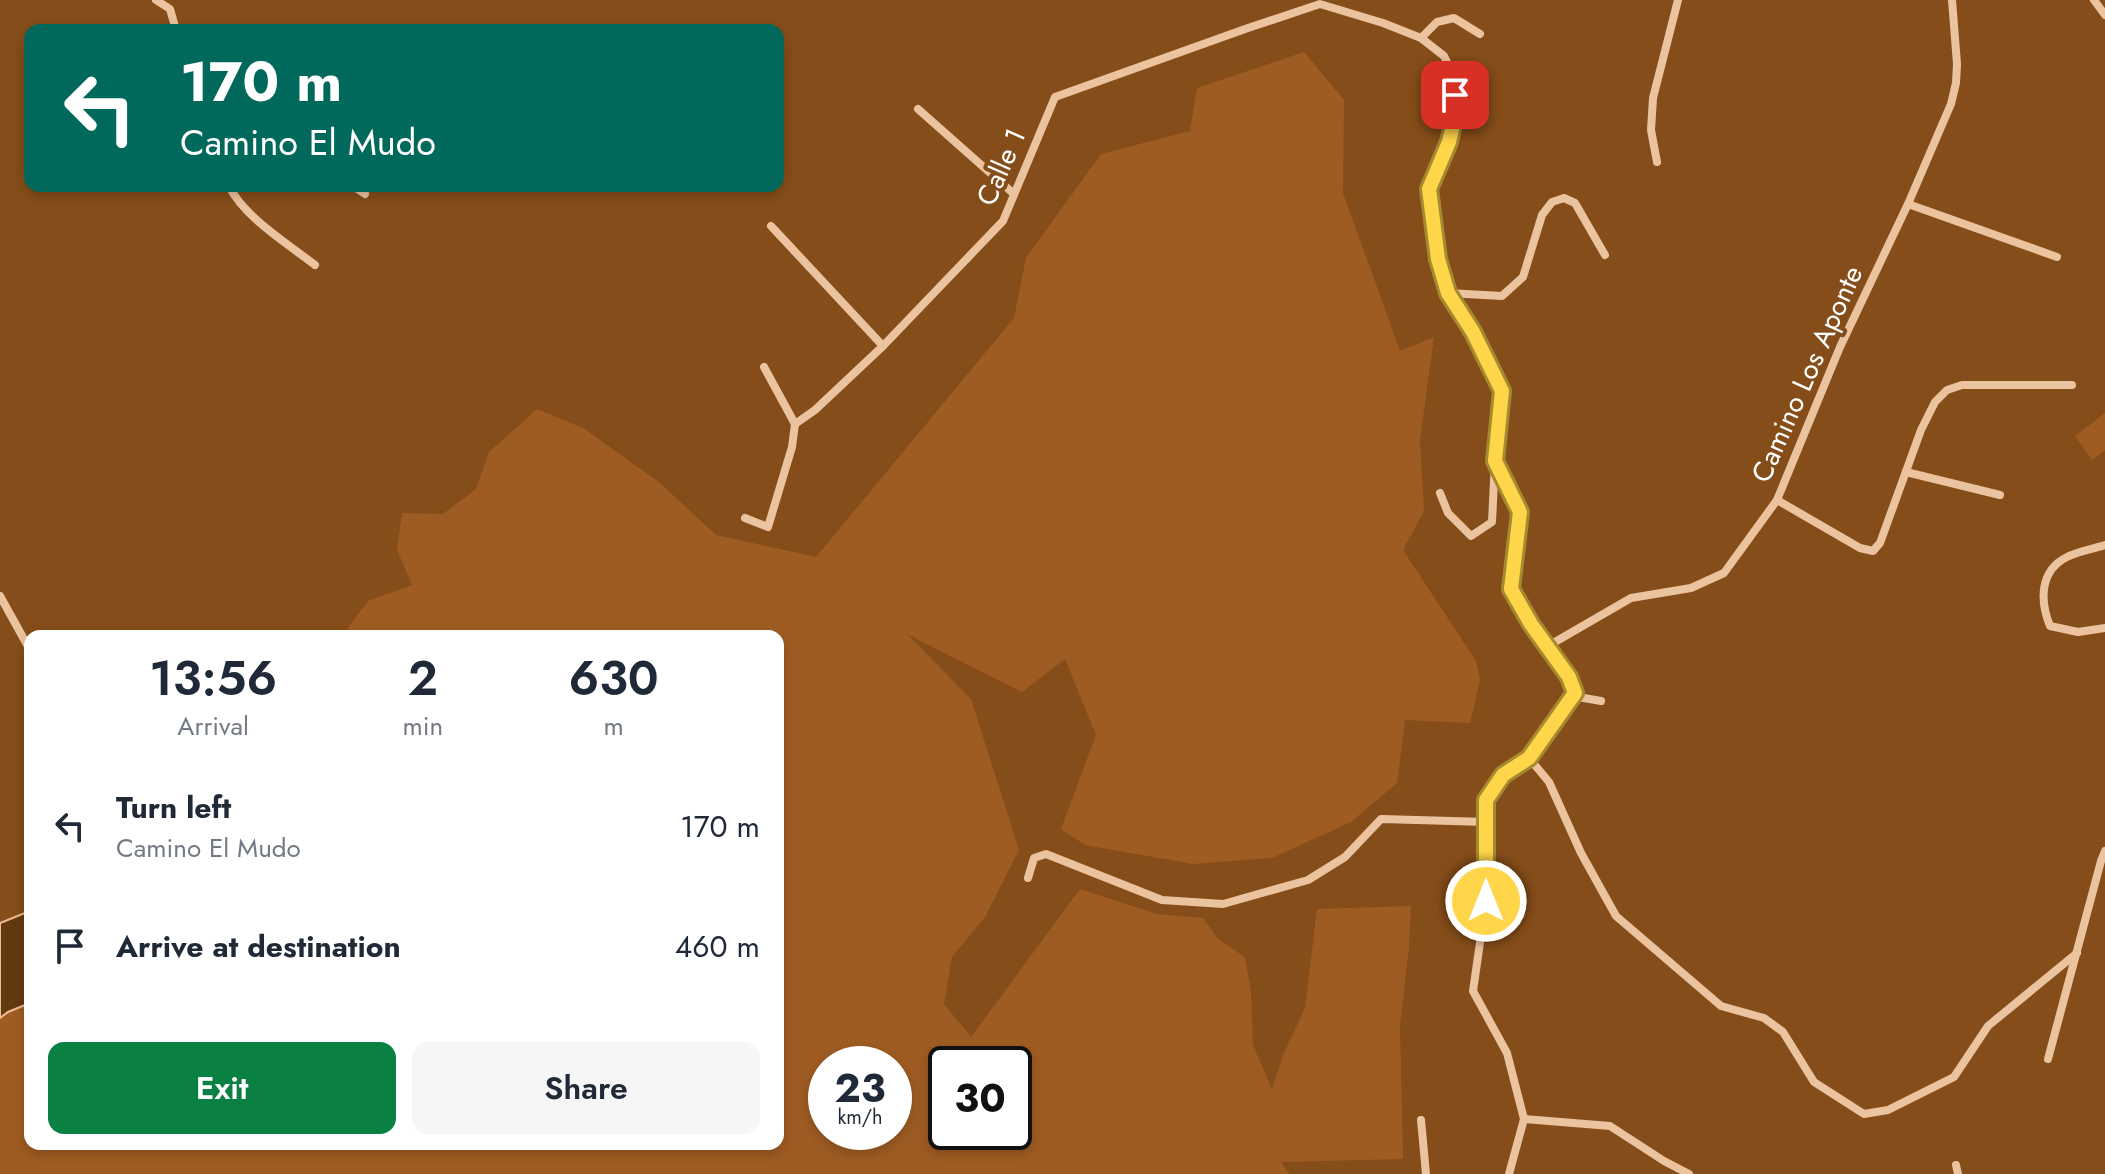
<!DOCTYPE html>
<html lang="en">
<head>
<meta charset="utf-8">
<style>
	:root { --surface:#fff; --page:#f6f6f7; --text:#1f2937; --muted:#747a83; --accent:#0b8043 }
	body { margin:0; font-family:Jost,sans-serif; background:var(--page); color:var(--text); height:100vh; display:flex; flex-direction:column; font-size:30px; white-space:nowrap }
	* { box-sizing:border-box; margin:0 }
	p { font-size:26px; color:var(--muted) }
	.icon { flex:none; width:44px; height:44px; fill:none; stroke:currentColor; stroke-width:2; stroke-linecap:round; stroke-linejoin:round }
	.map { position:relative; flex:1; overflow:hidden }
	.panel { position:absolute; left:24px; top:630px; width:760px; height:520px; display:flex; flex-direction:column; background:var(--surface); border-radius:16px; box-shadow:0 4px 12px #0003 }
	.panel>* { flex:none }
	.top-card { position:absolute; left:24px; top:24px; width:760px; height:168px; border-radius:16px; box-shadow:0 4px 12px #0003; background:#00695c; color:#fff; overflow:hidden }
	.speed { position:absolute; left:808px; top:1046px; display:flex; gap:16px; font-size:40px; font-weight:700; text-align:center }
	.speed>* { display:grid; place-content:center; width:104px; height:104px; border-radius:50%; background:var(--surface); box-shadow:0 4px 12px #0003; line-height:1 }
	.speed small { font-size:20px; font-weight:400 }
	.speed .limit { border:4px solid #111; border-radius:12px; background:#fff; color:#111 }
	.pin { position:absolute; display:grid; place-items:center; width:68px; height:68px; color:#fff; margin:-34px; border-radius:16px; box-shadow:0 4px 12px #0006 }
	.me { position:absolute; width:88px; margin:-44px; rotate:0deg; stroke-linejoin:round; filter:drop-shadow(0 0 6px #0008) }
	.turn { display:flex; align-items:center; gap:28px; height:168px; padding:0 24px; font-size:36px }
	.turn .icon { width:104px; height:104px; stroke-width:2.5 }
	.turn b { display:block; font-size:56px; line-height:68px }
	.eta { display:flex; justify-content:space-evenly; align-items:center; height:136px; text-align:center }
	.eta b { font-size:48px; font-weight:600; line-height:56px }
	.action { display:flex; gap:16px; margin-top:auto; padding:16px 24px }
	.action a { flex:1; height:92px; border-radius:16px; background:var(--accent); color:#fff; font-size:32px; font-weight:600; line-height:92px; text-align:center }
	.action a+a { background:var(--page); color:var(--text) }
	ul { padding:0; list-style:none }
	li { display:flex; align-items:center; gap:24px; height:120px; padding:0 24px }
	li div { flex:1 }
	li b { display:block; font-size:30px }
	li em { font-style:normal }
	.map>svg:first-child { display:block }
	.green { fill:#9f5c22; fill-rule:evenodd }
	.water { fill:#633910; stroke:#efbc92; stroke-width:2 }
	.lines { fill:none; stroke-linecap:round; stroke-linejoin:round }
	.street { stroke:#ecc39f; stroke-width:8 }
	.route-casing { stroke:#a68a30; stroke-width:20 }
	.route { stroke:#ffd54a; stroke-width:14 }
	.labels { text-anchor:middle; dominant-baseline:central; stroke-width:8; stroke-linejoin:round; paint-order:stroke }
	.street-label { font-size:28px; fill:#fff; stroke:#854d19 }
</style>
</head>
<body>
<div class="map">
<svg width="2105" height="1174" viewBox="0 0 2105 1174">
	<rect width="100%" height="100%" fill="#854d19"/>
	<g class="green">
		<path d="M 1304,52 L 1344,100 L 1343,193 L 1400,351 L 1434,337 L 1420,440 L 1424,511 L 1403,550 L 1476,661 L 1480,680 L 1470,723 L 1405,720 L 1397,783 L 1351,822 L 1272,858 L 1193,864 L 1085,845 L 1061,829 L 1096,735 L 1065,659 L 1022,692 L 907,634 L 971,699 L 1019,850 L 985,917 L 952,957 L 944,1004 L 971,1037 L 1080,889 L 1157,914 L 1203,918 L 1218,939 L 1245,957 L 1251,992 L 1253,1045 L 1272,1089 L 1283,1055 L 1305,1008 L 1317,909 L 1411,906 L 1409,946 L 1400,1026 L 1403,1159 L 1281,1162 L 1289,1174 L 0,1174 L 0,1018 L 8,1012 L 30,1003 L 30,1144 L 778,1144 L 778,636 L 342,636 L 368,601 L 412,585 L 397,550 L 402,513 L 443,514 L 476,489 L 489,452 L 537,409 L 583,428 L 660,483 L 716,535 L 816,557 L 1014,318 L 1026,258 L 1101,154 L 1190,131 L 1197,88 ZM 826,1064 L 894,1064 L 894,1132 L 826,1132 ZM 946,1064 L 1014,1064 L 1014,1132 L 946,1132 Z"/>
		<path d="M 2105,413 L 2105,450 L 2092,460 L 2075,436 Z"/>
	</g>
	<path class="water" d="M 30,911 L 30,1003 L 8,1012 L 0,1018 L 0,923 Z"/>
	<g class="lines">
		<g class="street">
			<path d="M 156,0 L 170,9 L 176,30"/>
			<path d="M 2094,0 L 2105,15"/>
			<path d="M 1421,38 L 1437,22 L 1454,18 L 1480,34"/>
			<path d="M 918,109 L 1014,194"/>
			<path d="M 1657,162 L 1651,130 L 1653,98 L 1678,0"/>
			<path d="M 229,186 C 244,217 288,244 315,265"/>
			<path d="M 353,186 L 365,194"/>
			<path d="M 1908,204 L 2057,257"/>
			<path d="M 771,226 L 883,346"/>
			<path d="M 1448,293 L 1502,296 L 1523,277 L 1542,215 L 1552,202 L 1564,198 L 1575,203 L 1605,255"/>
			<path d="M 764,367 L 795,424"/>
			<path d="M 1906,472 L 2000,495"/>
			<path d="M 1440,493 L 1448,513 L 1471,536 L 1492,522 L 1495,461"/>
			<path d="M 1777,500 L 1860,548 L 1873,551 L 1880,543 L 1921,430 L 1935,402 L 1947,390 L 1962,385 L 2072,385"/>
			<path d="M 745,518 L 768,527 L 792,447 L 795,424 L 815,410 L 883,346 L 1003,221 L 1055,97 L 1248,28 L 1320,4 L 1383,23 L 1421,38 L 1444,56 L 1454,77 L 1456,112 L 1449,142 L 1429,189 L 1438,259 L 1448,293 L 1473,332 L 1502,391 L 1495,461 L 1520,512 L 1511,589 L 1531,624 L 1569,677 L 1575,693 L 1529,758 L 1503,775 L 1486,800 L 1486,901 L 1473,991 L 1507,1053 L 1524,1119 L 1509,1174"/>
			<path d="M 2105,545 C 2093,549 2078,551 2067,557 C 2039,571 2040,601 2050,626 L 2078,632 L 2105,628"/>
			<path d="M 0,596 L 30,650"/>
			<path d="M 1548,646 L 1631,598 L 1691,588 L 1724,573 L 1777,500 L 1840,347 L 1908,204 L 1951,104 L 1956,83 L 1957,64 L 1952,0"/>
			<path d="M 1575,693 L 1578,697 L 1601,701"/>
			<path d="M 1529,758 L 1549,782 L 1581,853 L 1616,916 L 1721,1006 L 1764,1018 L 1783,1032 L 1814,1082 L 1864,1114 L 1888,1110 L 1954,1077 L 1988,1026 L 2077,953"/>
			<path d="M 1028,878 L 1034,858 L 1046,854 L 1162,900 L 1223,904 L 1308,880 L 1345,857 L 1381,819 L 1487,822"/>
			<path d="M 2048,1059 L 2101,861 L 2105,851"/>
			<path d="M 1524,1119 L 1610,1126 L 1664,1161 L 1689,1174"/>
			<path d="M 1421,1120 L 1426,1174"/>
			<path d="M 1956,1165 L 1958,1174"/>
		</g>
	</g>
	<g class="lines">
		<g class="route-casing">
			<path id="route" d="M 1455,95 L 1456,112 L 1449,142 L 1429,189 L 1438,259 L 1448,293 L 1473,332 L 1502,391 L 1495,461 L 1520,512 L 1511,589 L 1531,624 L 1569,677 L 1575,693 L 1529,758 L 1503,775 L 1486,800 L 1486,901"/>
		</g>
		<use href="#route" class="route"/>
	</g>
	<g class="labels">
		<g class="street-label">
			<text transform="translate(1001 167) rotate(-66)">Calle 1</text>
			<text transform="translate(1807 374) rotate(-66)">Camino Los Aponte</text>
		</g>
	</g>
</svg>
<div class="speed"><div>23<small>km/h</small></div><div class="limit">30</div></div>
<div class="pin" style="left:1455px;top:95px;background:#d93025"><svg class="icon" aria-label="arrive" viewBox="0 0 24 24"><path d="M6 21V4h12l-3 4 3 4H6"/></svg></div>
<svg class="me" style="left:1486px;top:901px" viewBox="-20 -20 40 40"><circle r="17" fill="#ffd54a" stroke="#fff" stroke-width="3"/><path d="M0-11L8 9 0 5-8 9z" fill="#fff"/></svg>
<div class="top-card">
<div class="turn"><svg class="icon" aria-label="left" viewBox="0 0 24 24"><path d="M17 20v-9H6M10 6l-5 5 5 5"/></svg><div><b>170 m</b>Camino El Mudo</div></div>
</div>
<section class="panel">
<div class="eta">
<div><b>13:56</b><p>Arrival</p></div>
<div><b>2</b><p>min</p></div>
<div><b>630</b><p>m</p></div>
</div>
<ul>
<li><svg class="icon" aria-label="left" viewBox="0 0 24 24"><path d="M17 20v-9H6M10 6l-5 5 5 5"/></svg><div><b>Turn left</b><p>Camino El Mudo</p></div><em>170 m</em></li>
<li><svg class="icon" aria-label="arrive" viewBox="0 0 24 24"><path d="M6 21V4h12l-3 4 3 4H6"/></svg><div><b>Arrive at destination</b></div><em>460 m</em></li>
</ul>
<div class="action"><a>Exit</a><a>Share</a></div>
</section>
</div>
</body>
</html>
